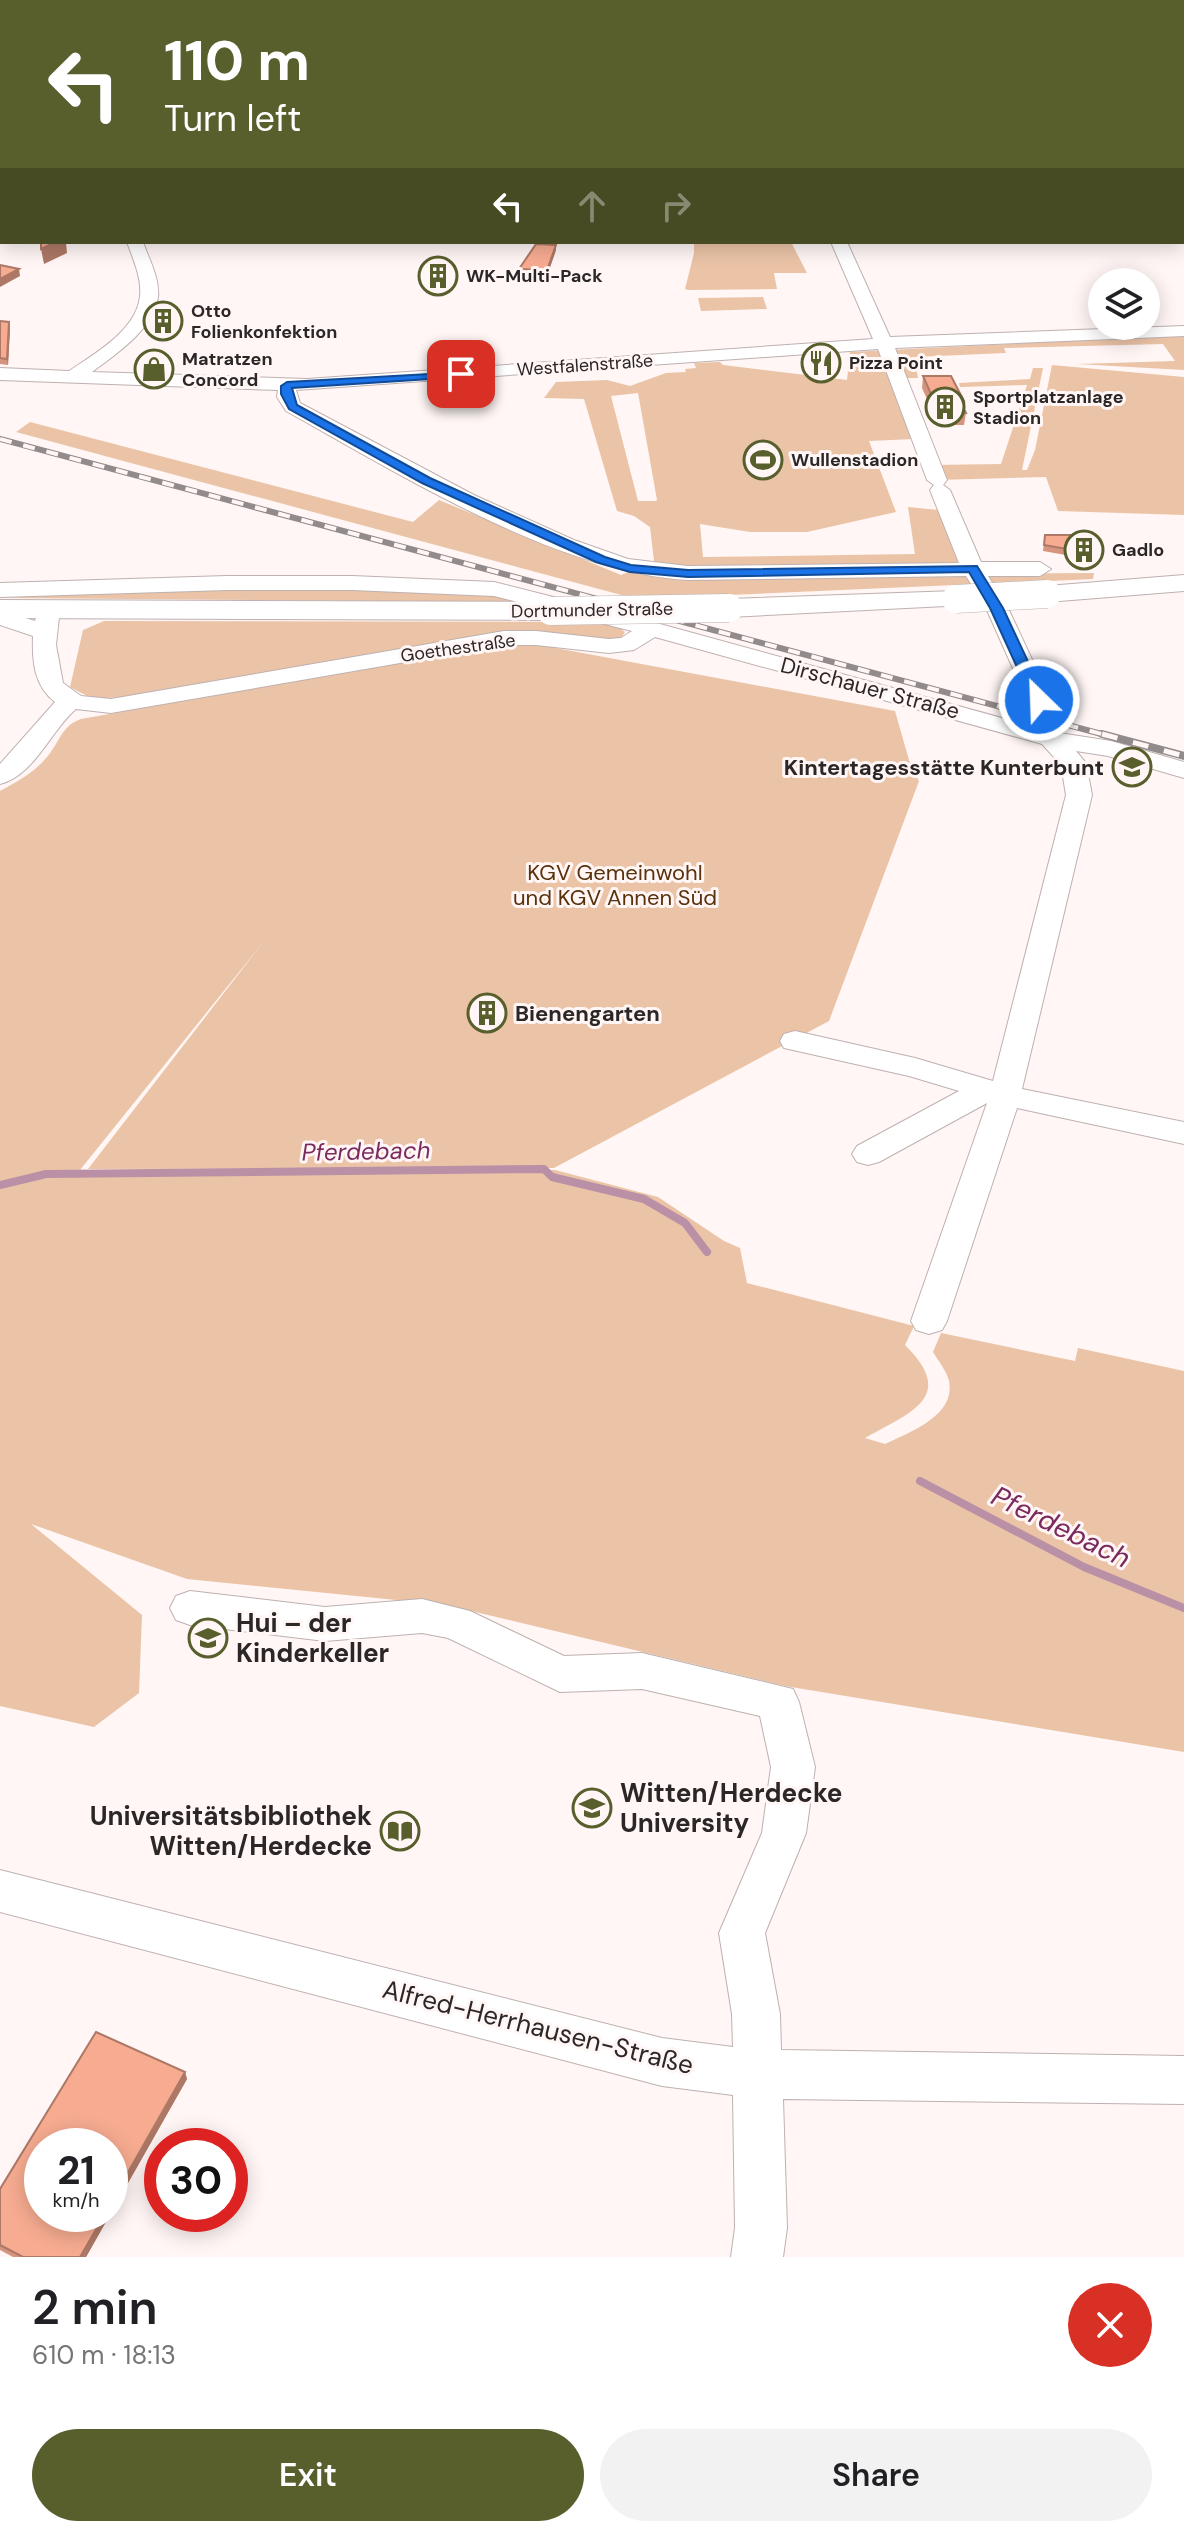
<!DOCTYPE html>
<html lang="en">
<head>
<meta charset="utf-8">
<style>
	:root { --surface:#fff; --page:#f2f2f2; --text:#202124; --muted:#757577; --accent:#585e2c }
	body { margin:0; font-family:"DM Sans",sans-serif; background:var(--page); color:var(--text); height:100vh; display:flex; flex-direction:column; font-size:30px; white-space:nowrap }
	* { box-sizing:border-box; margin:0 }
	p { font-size:26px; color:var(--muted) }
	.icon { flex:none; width:44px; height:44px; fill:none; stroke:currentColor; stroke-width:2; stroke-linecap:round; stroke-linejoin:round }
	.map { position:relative; height:2257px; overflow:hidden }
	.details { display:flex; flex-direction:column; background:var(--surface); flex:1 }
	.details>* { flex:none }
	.banner { position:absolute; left:0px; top:0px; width:1184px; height:244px; box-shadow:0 4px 20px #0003; background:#585e2c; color:#fff; overflow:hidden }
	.tools { position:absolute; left:1088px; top:268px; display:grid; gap:16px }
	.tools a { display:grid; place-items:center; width:72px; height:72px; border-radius:50%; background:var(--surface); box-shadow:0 4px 20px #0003; font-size:40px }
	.speed { position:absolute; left:24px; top:2128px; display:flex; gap:16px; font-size:40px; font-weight:700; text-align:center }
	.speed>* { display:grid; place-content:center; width:104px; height:104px; border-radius:50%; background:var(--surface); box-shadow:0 4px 20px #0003; line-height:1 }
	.speed small { font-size:20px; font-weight:400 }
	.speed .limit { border:12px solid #d22; background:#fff; color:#111 }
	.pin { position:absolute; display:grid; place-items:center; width:68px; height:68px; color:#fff; margin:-34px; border-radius:16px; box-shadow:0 4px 12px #0006 }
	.me { position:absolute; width:88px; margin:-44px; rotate:336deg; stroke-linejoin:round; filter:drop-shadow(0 0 6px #0008) }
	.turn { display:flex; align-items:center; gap:28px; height:168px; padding:0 32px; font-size:36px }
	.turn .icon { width:104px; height:104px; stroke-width:2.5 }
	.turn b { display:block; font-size:56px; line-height:68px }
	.lanes { display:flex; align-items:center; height:76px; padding:0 32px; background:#0003; justify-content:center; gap:40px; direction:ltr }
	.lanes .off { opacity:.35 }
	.round { display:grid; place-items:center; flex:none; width:84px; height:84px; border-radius:42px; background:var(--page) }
	.summary { display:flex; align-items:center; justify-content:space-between; height:136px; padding:0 32px }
	h1 { font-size:48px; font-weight:600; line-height:60px }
	.button { display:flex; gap:16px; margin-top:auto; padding:16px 32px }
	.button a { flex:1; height:92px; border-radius:48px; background:var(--accent); color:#fff; font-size:32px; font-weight:600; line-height:92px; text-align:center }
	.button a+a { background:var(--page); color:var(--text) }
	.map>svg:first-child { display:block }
	.green { fill:#ebc4a7; fill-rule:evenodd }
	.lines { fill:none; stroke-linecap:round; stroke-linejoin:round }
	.stream { stroke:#ba90a7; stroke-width:8 }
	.minor-casing { stroke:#beb1b0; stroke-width:2 }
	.major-casing { stroke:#beb1b0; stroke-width:2 }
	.minor { fill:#fff; fill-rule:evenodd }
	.major { fill:#fff; fill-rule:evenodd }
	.rail-far1-casing { stroke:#928b8b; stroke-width:6 }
	.rail-casing { stroke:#928b8b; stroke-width:8 }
	.rail-far1 { stroke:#fff6f5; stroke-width:4; stroke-dasharray:12; stroke-linecap:butt }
	.rail { stroke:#fff6f5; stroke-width:5; stroke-dasharray:16; stroke-linecap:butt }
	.major-bridge-casing { stroke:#beb1b0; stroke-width:29; stroke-linecap:butt }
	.major-bridge { stroke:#fff; stroke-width:28 }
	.wall { fill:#d4947d }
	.shaded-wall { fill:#ad7866 }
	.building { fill:#f7ac91; stroke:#ad7866; stroke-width:2 }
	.route { fill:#1a73e8; stroke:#114b97; stroke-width:2 }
	.labels { text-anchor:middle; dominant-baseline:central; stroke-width:6; stroke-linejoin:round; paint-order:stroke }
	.far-poi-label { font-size:18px; font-weight:bold; fill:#2c2727; stroke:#fff6f5; text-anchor:start }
	.far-street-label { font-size:18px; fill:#2c2727; stroke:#fff6f5 }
	.street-label { font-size:22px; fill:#2c2727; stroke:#fff6f5 }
	.poi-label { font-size:22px; font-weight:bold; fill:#2c2727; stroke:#fff6f5; text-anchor:end }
	.park-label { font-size:22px; fill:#59310b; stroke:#fff6f5 }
	.water-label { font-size:24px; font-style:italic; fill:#7a2a5e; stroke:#fff6f5 }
	.near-poi-label { font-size:26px; font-weight:bold; fill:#2c2727; stroke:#fff6f5; text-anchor:start }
	.near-street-label { font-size:26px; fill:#2c2727; stroke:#fff6f5 }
	.near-water-label { font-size:28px; font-style:italic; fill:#7a2a5e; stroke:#fff6f5 }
</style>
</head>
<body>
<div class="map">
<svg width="1184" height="2257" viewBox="0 0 1184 2257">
	<rect width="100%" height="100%" fill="#fff6f5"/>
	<g class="green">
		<path d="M 694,242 L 791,242 L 807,273 L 774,273 L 777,289 L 688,290 L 685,289 L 694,253 Z"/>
		<path d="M 763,297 L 767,309 L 701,311 L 698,298 Z"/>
		<path d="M 1184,335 L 1184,370 L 1077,364 L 1175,361 L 1163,344 L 1004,348 L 1006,353 L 914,357 L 918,378 L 892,378 L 914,439 L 869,441 L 896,512 L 807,532 L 750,532 L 700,524 L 703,557 L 915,554 L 908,507 L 939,510 L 962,574 L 1094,573 L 1093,579 L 661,598 L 625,596 L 16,432 L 30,422 L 413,522 L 439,500 L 621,575 L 654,561 L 650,527 L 634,516 L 617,511 L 584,399 L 544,398 L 556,382 L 607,380 L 630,386 L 666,373 L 686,372 L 685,369 L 696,368 L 694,363 L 720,362 L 723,365 L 847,380 L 850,352 ZM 638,393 L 657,500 L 656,501 L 638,501 L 611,396 Z"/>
		<path d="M 1052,365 L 1184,377 L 1184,515 L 1058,511 L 1046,477 L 937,480 L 931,465 L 1001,464 L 1027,385 L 960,387 L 959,383 L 1030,379 L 1033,368 L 1043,368 L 1022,470 L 1027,470 L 1035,450 Z"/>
		<path d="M 180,590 L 376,590 L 487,594 L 526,602 L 0,598 Z"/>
		<path d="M 104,621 L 597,622 L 620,628 L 625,632 L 621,638 L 610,639 L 509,633 L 474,636 L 122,697 L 93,699 L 70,687 L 83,630 Z"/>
		<path d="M 534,644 L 895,711 L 911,767 L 919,781 L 829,1021 L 554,1168 L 88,1169 L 264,941 L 76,1175 L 555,1170 L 658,1197 L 724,1241 L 740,1248 L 747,1283 L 914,1326 L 905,1345 C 958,1397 910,1413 865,1438 L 885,1444 C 909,1432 956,1416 949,1381 C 947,1372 938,1360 933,1352 L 941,1333 L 1075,1361 L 1078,1348 L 1184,1371 L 1184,1752 L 785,1686 L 446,1605 L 187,1579 L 31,1524 L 142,1615 L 139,1693 L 94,1727 L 0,1706 L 0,791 C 18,781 35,772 47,757 C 60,742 61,726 81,719 L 453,653 Z"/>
	</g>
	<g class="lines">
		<g class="stream">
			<path d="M 0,1185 L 46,1174 L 544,1169 L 552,1177 L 644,1199 L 685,1223 L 707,1252"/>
			<path d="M 920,1481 L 1084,1567 L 1184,1608"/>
		</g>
		<g class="minor-casing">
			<g id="minor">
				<path d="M 182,0 L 195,0 L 181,2 Z"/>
				<path d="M 643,0 L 662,0 L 663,2 L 644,2 Z"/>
				<path d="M 1182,0 L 1184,0 L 1184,8 L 1182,2 L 1177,2 Z"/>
				<rect x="0" y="9" width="2" height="8"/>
				<path d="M 1182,33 L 1184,34 L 1184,43 L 1182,42 Z"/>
				<path d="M 2,62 L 2,70 L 0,71 L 0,63 Z"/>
				<rect x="0" y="108" width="2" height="8"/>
				<rect x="1182" y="108" width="2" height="8"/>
				<rect x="1182" y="151" width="2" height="8"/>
				<path d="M 127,242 L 143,242 C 149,259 160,279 158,297 C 154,329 116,354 92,372 L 307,379 L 873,339 L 831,242 L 847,242 L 890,337 L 1184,326 L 1184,336 L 895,348 L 947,480 L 943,485 L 950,490 L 981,562 L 1040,562 L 1051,569 L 1040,576 L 988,576 L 1008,608 L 1051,700 L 1048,705 L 1030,705 L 1027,700 L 986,608 L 966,576 L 688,580 C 556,572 401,475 286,411 L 277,397 L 278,390 L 0,380 L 0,368 L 69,371 C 94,354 137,330 140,296 C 142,278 133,259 127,242 ZM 878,349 L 927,480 L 934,485 L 930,490 L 959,563 L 688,566 L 628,559 L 574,540 L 474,495 L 300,403 L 296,390 Z"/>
				<path d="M 227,576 L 352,576 L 494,582 L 660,624 L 1053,732 L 1111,741 L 1184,762 L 1184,778 L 1108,756 L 1076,751 L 1086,763 L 1092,795 L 1022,1089 L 1184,1122 L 1184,1144 L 1017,1108 L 947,1321 L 942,1330 L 929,1334 L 916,1330 L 911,1321 L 987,1103 L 879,1162 L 868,1165 L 857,1162 L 852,1154 L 857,1146 L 959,1091 L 909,1076 L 784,1048 L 780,1041 L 784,1034 L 795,1031 L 915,1058 L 993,1081 L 1066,795 L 1061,765 L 1042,744 L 655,637 L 634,650 L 609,653 L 536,645 L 504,645 L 111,713 L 76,709 C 50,731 35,775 0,784 L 0,764 L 55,702 C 34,686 32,661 33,636 L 0,625 L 0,610 L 35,621 L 41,603 L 57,603 L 60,608 L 56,645 L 63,683 L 81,696 L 111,699 L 504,631 L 536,631 L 609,639 L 621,638 L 632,631 L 494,596 L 352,590 L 227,590 L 0,597 L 0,583 Z"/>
				<path d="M 190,1591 L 325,1607 L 422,1599 L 470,1611 L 564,1656 L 642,1653 L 793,1689 L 799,1702 L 815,1767 L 806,1833 L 765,1933 L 780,2014 L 781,2050 L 1184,2056 L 1184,2104 L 783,2099 L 787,2228 L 783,2257 L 731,2257 L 735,2228 L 733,2095 L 662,2086 L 0,1912 L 0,1870 L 662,2038 L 733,2047 L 732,2014 L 719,1933 L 762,1833 L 771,1767 L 760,1716 L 642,1689 L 560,1692 L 448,1638 L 422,1633 L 325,1641 L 190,1625 L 176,1620 L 170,1608 L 176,1596 Z"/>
			</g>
		</g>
		<g class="major-casing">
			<g id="major">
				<path d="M 1184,575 L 1184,591 L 1047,602 L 1037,600 L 1033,594 L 1037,588 L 1047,586 Z"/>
				<path d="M 956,591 L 966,593 L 970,599 L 966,605 L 729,617 L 719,614 L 715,608 L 719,602 L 729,599 Z"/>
				<path d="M 0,600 L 551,602 L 561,605 L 565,611 L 561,617 L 551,620 L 0,618 Z"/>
			</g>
		</g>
		<use href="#minor" class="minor"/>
		<use href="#major" class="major"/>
		<g class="rail-far1-casing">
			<path id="rail-far1" d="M 0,439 L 1109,736"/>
		</g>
		<g class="rail-casing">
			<path id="rail" d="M 1102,734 L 1184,756"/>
		</g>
		<use href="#rail-far1" class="rail-far1"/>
		<use href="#rail" class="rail"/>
		<g class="major-bridge-casing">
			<g id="major-bridge">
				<path d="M 956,599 L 1047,594"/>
				<path d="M 551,611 L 729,608"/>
			</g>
		</g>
		<use href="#major-bridge" class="major-bridge"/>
	</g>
	<g class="wall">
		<path d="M 556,245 L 556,250 L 547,276 L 519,275 L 519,269 Z"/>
		<path d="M 0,321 L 9,322 L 10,328 L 8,365 L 0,364 Z"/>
		<path d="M 923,376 L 964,401 L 963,407 L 966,413 L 964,425 L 939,425 L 922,388 Z"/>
		<path d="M 1045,535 L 1101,555 L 1100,561 L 1043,551 Z"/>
		<path d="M 185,2072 L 187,2079 L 86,2257 L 13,2257 L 0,2250 L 0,2189 Z"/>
	</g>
	<g class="shaded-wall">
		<path d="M 2,144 L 2,164 L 0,165 L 0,145 Z"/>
		<path d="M 55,242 L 66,242 L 67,253 L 44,264 L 41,249 Z"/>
		<path d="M 556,245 L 556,250 L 547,276 L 547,270 Z"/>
		<path d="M 19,269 L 20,276 L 0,287 L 0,279 Z"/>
		<path d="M 9,322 L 10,328 L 8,365 L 7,359 Z"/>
		<path d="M 185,2072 L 187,2079 L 86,2257 L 80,2257 L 105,2214 L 110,2214 L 110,2204 Z"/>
	</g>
	<g class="building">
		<path d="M 0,133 L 2,133 L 2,144 L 0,145 Z"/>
		<path d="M 0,197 L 2,197 L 2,223 L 0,225 Z"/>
		<path d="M 41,242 L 55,242 L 41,249 Z"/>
		<path d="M 536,244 L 556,245 L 547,270 L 519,269 Z"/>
		<path d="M 0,265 L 19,269 L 0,279 Z"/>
		<path d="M 0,321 L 9,322 L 7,359 L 0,358 Z"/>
		<path d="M 923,376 L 951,376 L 964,401 L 960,401 L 966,413 L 940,414 Z"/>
		<path d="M 1045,535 L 1093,535 L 1101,555 L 1044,545 Z"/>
		<path d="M 96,2032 L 185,2072 L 110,2204 L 110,2146 L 42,2146 L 42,2214 L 105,2214 L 80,2257 L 23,2257 L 0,2245 L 0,2189 Z"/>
	</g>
	<path class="route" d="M 465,372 L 467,374 L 461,377 L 292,388 L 297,405 L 430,478 L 605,557 L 631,565 L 688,570 L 977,566 L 1003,608 L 1046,700 L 1039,704 L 1032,700 L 990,608 L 969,572 L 688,577 L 630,572 L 596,562 L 422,483 L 289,409 L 281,394 L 281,386 L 287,382 Z"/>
	<defs>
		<g id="building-ring" transform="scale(2)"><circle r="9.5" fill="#fff6f5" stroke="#585e2c" stroke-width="1.5"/><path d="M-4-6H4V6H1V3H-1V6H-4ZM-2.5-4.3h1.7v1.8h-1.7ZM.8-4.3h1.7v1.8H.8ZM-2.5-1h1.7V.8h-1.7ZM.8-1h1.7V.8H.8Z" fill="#585e2c"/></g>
		<g id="restaurant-ring" transform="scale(2)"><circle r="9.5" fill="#fff6f5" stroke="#585e2c" stroke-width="1.5"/><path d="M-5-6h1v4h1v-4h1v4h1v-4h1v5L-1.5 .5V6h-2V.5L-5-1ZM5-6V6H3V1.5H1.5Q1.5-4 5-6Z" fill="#585e2c"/></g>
		<g id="shop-ring" transform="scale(2)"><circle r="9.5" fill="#fff6f5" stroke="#585e2c" stroke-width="1.5"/><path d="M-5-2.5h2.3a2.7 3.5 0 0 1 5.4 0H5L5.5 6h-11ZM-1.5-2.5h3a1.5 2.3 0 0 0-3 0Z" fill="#585e2c"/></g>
		<g id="stadium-ring" transform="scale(2)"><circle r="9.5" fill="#fff6f5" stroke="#585e2c" stroke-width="1.5"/><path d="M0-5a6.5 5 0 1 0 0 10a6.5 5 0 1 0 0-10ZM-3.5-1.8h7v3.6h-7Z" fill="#585e2c"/></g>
		<g id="school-ring" transform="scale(2)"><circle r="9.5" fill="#fff6f5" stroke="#585e2c" stroke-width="1.5"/><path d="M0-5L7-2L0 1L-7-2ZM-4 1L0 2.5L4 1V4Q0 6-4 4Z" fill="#585e2c"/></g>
		<g id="university-ring" transform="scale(2)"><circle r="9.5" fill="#fff6f5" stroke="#585e2c" stroke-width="1.5"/><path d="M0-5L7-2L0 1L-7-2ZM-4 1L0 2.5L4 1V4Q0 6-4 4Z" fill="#585e2c"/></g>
		<g id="library-ring" transform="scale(2)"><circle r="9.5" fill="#fff6f5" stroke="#585e2c" stroke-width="1.5"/><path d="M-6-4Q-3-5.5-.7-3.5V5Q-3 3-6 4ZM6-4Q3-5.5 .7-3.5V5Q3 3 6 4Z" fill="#585e2c"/></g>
	</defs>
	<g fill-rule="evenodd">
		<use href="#building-ring" x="438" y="276"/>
		<use href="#building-ring" x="163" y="321"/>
		<use href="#restaurant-ring" x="821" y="363"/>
		<use href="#shop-ring" x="154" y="369"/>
		<use href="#building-ring" x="945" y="407"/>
		<use href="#stadium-ring" x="763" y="460"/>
		<use href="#building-ring" x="1084" y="550"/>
		<use href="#school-ring" x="1132" y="767"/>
		<use href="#building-ring" x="487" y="1013"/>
		<use href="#school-ring" x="208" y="1638"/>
		<use href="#university-ring" x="592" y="1808"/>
		<use href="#library-ring" x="400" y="1831"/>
	</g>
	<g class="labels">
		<g class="far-poi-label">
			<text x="466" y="276">WK-Multi-Pack</text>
			<text x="191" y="311">Otto<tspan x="191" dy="21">Folienkonfektion</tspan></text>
			<text x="182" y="359">Matratzen<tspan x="182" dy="21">Concord</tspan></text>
			<text x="849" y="363">Pizza Point</text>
			<text x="973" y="397">Sportplatzanlage<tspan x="973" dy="21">Stadion</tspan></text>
			<text x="791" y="460">Wullenstadion</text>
			<text x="1112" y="550">Gadlo</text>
		</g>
		<g class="far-street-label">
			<text transform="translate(585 365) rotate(-4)">Westfalenstraße</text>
			<text transform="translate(592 610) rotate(-1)">Dortmunder Straße</text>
			<text transform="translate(458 648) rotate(-8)">Goethestraße</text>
		</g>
		<g class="street-label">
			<text transform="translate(870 688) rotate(15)">Dirschauer Straße</text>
		</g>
		<g class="poi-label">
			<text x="1104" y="767">Kintertagesstätte Kunterbunt</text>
			<text x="515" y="1013" text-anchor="start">Bienengarten</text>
		</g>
		<g class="park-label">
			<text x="615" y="872">KGV Gemeinwohl<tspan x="615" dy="25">und KGV Annen Süd</tspan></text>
		</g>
		<g class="water-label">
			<text transform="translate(366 1151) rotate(-1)">Pferdebach</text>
		</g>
		<g class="near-poi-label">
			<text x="236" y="1623">Hui – der<tspan x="236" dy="30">Kinderkeller</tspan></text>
			<text x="620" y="1793">Witten/Herdecke<tspan x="620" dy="30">University</tspan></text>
			<text x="372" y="1816" text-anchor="end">Universitätsbibliothek<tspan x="372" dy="30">Witten/Herdecke</tspan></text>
		</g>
		<g class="near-street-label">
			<text transform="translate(538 2027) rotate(14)">Alfred-Herrhausen-Straße</text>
		</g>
		<g class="near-water-label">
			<text transform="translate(1061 1527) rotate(26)">Pferdebach</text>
		</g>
	</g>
</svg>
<div class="tools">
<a><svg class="icon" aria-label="layers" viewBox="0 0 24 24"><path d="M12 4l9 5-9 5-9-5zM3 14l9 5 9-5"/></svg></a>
</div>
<div class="speed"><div>21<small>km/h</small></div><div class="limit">30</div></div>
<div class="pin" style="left:461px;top:374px;background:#d93025"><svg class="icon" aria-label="arrive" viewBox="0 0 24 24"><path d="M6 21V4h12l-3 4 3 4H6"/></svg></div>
<svg class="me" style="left:1039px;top:700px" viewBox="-20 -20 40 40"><circle r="17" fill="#1a73e8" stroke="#fff" stroke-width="3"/><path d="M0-11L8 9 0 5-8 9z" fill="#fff"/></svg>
<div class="banner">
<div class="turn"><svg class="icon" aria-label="left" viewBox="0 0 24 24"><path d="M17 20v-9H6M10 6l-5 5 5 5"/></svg><div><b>110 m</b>Turn left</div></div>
<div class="lanes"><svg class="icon" aria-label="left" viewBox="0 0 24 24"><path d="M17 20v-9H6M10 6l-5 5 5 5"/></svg><svg class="icon off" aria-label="ahead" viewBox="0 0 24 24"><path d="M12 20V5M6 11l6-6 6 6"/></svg><svg class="icon off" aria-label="right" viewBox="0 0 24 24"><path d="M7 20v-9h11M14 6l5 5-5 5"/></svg></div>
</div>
</div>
<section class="details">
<div class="summary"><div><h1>2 min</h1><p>610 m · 18:13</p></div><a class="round" style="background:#d93025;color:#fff"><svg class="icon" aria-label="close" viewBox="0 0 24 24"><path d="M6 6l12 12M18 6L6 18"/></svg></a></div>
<div class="button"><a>Exit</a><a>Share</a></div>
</section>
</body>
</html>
